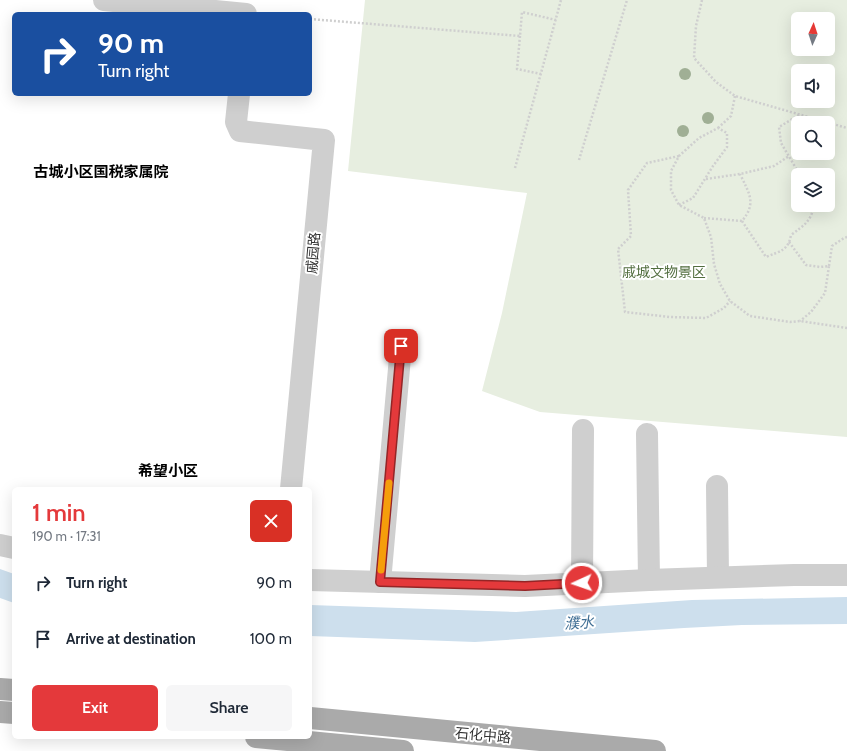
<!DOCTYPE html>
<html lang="en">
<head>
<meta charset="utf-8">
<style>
	:root { --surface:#fff; --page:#f6f6f7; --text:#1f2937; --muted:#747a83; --accent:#e4393b }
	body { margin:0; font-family:Cabin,"Noto Sans SC",sans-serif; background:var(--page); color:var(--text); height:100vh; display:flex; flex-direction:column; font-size:15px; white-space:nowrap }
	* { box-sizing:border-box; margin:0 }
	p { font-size:13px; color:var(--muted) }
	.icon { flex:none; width:22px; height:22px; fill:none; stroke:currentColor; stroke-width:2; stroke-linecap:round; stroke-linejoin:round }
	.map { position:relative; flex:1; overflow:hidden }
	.sheet { position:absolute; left:12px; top:487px; width:300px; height:252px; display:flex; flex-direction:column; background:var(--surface); border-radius:6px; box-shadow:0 4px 16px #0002 }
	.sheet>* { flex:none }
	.hud { position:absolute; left:12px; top:12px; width:300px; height:84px; border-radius:6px; box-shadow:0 4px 16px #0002; background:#1a4fa0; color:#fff; overflow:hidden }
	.needle { width:26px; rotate:3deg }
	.tools { position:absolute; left:791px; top:12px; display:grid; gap:8px }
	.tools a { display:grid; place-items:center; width:44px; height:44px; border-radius:6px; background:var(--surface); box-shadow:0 4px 16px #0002; font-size:20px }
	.pin { position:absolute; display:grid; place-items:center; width:34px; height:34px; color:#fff; margin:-17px; border-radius:8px; box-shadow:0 2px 6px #0006 }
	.me { position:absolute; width:44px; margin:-22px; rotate:267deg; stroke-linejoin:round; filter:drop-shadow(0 0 3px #0008) }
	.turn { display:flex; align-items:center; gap:14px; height:84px; padding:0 20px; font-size:18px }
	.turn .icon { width:52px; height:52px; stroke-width:2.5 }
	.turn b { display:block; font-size:28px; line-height:34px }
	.round { display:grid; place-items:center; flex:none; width:42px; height:42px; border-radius:6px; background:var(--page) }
	.summary { display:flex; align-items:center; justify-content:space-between; height:68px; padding:0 20px }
	h1 { font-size:24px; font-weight:600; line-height:30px; color:var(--accent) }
	.action { display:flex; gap:8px; margin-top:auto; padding:8px 20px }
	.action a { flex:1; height:46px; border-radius:6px; background:var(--accent); color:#fff; font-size:16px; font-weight:600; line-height:46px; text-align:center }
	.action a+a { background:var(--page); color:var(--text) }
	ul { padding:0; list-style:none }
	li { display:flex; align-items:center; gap:12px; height:56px; padding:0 20px }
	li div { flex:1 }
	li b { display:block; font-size:15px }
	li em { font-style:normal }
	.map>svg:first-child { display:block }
	.green { fill:#e7eee0; fill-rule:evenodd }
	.water { fill:#cddfed }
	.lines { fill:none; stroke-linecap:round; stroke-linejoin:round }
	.path { stroke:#cfcfcf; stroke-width:2.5; stroke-dasharray:2 2; stroke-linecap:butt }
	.minor { stroke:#cfcfcf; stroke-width:22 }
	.major { stroke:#aaa; stroke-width:22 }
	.tree { fill:#a0af95 }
	.route-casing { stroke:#942526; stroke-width:10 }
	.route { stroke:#e4393b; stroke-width:7 }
	.slow { stroke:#f59e0b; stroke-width:7 }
	.labels { text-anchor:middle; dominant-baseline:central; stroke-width:4; stroke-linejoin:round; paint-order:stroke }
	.street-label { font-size:14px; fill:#323232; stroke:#fff }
	.park-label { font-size:14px; fill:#526e3f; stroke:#fff }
	.neighbourhood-label { font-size:15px; font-weight:bold; fill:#000; stroke:#fff }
	.water-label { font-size:15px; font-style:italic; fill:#3f6e94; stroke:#fff }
</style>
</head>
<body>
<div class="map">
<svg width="847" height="751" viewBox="0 0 847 751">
	<rect width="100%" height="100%" fill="#fff"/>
	<path class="green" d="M 365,0 L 847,0 L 847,437 L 540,412 L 482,391 L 502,313 L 527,193 L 348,171 ZM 798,19 L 828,19 L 828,49 L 798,49 ZM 798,71 L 828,71 L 828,101 L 798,101 ZM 798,123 L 828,123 L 828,153 L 798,153 ZM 798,175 L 828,175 L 828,205 L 798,205 Z"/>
	<g class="water">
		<path d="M 0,569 L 14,574 L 14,603 L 0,598 Z"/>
		<path d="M 847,597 L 847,624 L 742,625 L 684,628 L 475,642 L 310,636 L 310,605 L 516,612 L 692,600 Z"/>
	</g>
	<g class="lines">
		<g class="path">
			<path d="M 702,0 L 696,26 L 694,58 L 716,82 L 735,96 L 847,128"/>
			<path d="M 310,19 L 520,36 L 522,12 L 556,20"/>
			<path d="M 520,36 L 517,69 L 541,74"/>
			<path d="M 799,115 L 779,127 L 781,143 L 800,175"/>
			<path d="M 718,128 L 731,116 L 735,96"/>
			<path d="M 679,156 L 647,163 L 628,190 L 631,236 L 618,249 L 625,312 L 670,317 L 706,318 L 724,308 L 730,301"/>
			<path d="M 579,160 L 627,0"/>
			<path d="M 515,168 L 561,0"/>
			<path d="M 706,179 L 740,174 L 774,166 L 789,156"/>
			<path d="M 679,205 L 693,198 L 713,166 L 727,147 L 727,133 L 718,128 L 699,138 L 679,156 L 671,171 L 671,190 L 679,205 L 704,218 L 711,237 L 714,264 L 720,284 L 730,301 L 750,316 L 790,322 L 800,321 L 847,328"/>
			<path d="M 704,218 L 742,221 C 757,203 749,193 740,174"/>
			<path d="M 742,221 L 766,257 C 780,251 788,251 791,235 C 804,225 811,222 814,205"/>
			<path d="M 789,242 L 806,265 L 820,267 L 829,266 L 825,293 L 811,312 L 800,321"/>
			<path d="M 829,266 L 832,246 L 844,238 L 847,237"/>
		</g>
		<g class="minor">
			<path d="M 104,0 L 246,14"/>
			<path d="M 239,94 L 236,122 L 240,131 L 324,140 L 291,489"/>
			<path d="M 647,434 L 649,580"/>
			<path d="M 717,486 L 718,577"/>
			<path d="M 0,545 L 14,548"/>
			<path d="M 310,580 L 525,586 L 649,580 L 794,575 L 847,575"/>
			<path d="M 380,582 L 401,346"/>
			<path d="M 582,583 L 583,430"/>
		</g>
		<g class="major">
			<path d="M 0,689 L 14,690"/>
			<path d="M 0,712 L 14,713"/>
			<path d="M 310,718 L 655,751"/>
			<path d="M 256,737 L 403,751"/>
		</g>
	</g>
	<g class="tree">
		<circle cx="685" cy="74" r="6"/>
		<circle cx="708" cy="118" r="6"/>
		<circle cx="683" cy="131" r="6"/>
	</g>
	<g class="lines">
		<g class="route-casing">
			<path id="route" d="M 401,346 L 380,582 L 525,586 L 582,583"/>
		</g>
		<use href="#route" class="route"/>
		<path class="slow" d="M 381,570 L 389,483"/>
	</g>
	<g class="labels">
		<g class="street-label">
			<text transform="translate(313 253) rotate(-85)">戚园路</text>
			<text transform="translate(483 735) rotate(5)">石化中路</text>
		</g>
		<g class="park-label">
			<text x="664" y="272">戚城文物景区</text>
		</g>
		<g class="neighbourhood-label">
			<text x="101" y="172">古城小区国税家属院</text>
			<text x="168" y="471">希望小区</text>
		</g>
		<g class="water-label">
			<text transform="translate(579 623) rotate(-4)">濮水</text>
		</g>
	</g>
</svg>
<div class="tools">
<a><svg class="needle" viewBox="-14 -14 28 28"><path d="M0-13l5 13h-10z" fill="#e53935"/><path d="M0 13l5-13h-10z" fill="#747a83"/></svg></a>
<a><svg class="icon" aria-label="sound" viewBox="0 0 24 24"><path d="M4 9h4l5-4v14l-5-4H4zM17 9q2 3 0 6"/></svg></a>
<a><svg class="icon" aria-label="search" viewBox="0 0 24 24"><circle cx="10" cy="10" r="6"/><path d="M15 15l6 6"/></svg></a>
<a><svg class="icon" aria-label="layers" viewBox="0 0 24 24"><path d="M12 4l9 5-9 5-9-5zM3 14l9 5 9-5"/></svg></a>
</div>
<div class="pin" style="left:401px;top:346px;background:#d93025"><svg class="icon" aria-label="arrive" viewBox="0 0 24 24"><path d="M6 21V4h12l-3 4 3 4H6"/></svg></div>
<svg class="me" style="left:582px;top:583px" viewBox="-20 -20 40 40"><circle r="17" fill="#e4393b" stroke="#fff" stroke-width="3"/><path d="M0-11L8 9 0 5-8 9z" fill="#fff"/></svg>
<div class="hud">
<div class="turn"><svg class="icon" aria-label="right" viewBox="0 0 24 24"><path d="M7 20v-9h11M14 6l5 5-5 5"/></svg><div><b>90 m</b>Turn right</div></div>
</div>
<section class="sheet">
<div class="summary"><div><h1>1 min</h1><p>190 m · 17:31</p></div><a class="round" style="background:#d93025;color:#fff"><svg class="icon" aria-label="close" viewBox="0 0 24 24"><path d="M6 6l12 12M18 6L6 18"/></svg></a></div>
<ul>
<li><svg class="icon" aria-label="right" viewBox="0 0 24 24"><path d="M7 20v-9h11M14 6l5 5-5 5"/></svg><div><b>Turn right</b></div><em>90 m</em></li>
<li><svg class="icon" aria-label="arrive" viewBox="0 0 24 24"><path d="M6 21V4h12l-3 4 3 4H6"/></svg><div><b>Arrive at destination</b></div><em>100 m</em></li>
</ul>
<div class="action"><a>Exit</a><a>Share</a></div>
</section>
</div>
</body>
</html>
